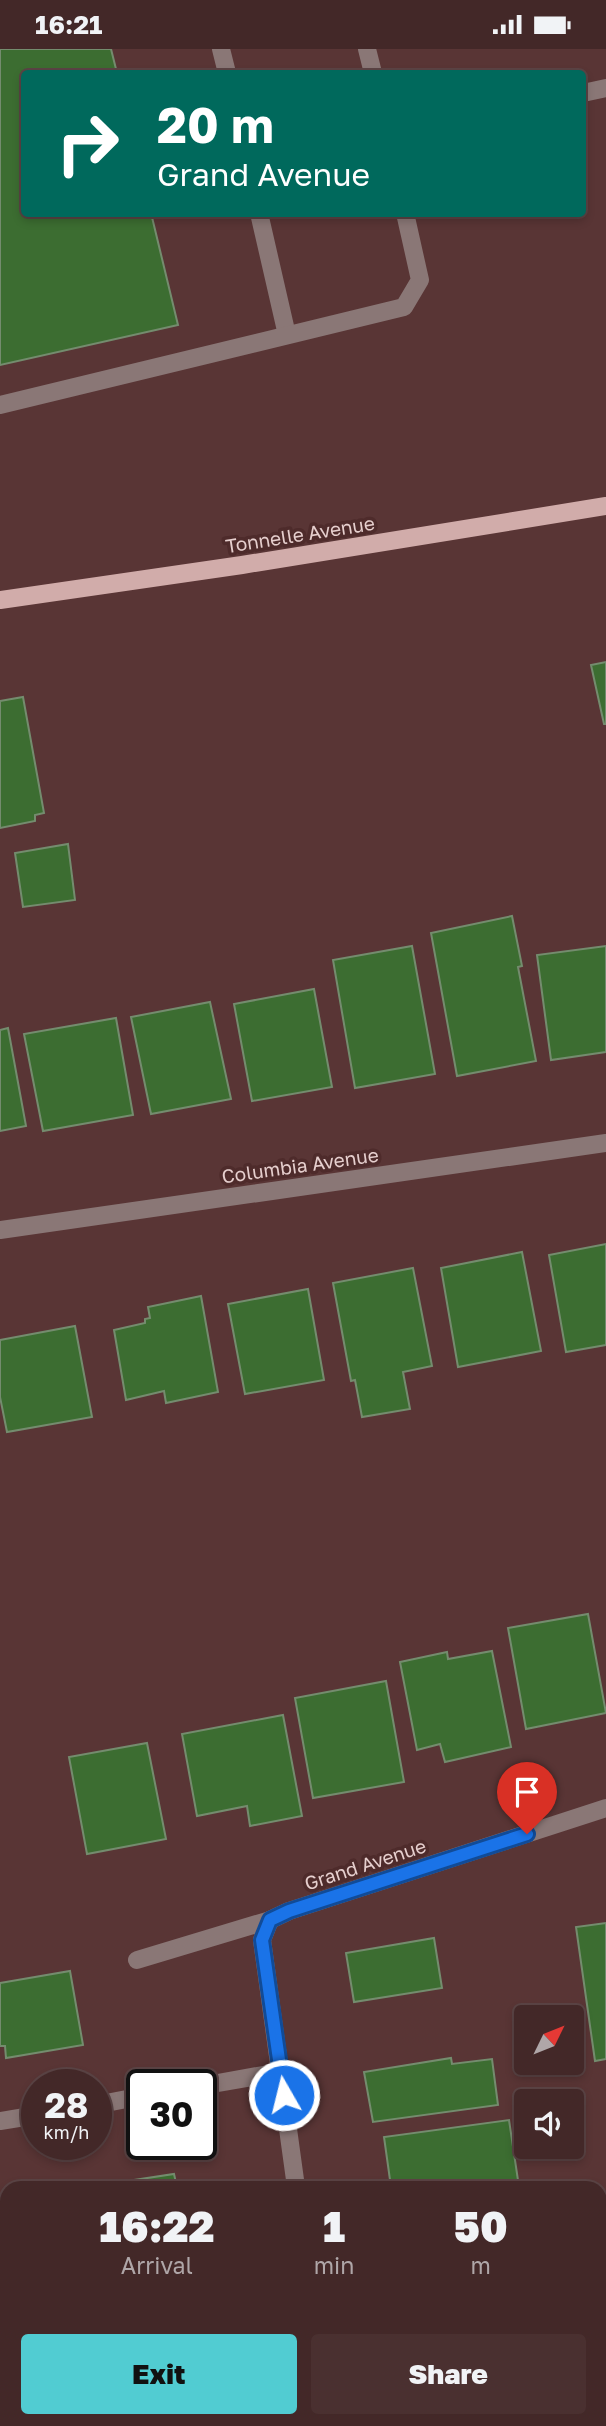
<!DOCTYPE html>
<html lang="en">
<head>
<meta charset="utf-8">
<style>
	:root { --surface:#432828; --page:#4a3030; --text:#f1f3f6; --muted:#afa6a8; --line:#5b4445; --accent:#51ccd2 }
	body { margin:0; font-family:"Golos Text",sans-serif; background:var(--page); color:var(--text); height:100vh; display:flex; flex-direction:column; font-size:26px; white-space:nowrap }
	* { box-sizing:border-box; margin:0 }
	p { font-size:23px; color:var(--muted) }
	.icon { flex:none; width:38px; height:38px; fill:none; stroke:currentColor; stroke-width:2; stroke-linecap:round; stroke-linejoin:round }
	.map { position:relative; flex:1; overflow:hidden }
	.sheet { position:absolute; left:0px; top:2132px; width:607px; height:247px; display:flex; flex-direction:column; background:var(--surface); border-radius:21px 21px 0 0; box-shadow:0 4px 10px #0003,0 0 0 2px var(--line) }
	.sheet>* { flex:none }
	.banner { position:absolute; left:21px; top:21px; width:565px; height:147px; border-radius:7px; box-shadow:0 4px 10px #0003,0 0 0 2px var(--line); background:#00695c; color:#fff; overflow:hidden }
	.needle { width:46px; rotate:47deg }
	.fabs { position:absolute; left:514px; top:1956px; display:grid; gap:14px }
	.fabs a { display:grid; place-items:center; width:70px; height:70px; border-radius:7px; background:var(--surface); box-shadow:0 4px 10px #0003,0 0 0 2px var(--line); font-size:35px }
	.speed { position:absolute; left:21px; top:2020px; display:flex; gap:14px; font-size:35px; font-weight:700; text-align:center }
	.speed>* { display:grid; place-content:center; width:91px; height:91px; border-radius:50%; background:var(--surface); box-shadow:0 4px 10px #0003,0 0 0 2px var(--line); line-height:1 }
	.speed small { font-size:18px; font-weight:400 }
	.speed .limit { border:4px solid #111; border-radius:10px; background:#fff; color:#111 }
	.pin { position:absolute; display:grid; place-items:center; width:60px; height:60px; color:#fff; margin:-72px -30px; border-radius:50% 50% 50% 0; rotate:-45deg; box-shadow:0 0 7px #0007 }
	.pin .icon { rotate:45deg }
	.me { position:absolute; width:77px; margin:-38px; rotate:352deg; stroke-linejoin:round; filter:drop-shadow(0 0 5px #0008) }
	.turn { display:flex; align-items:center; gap:24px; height:147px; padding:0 21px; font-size:32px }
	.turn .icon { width:91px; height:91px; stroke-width:2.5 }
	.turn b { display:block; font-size:49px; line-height:60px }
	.eta { display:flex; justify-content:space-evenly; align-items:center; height:119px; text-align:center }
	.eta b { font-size:42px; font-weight:800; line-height:49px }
	.cta { display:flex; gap:14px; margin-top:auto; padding:14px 21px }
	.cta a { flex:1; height:80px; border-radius:7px; background:var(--accent); color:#111; font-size:28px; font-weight:800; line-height:80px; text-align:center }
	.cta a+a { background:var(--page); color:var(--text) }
	.status { display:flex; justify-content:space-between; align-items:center; height:49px; padding:0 35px; background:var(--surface); direction:ltr }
	.status svg { height:19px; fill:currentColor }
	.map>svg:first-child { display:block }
	.building { fill:#3c6d31; stroke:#748c6e; stroke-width:2 }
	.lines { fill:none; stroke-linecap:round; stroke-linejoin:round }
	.minor { stroke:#8a7776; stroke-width:18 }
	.major { stroke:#d1acaa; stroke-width:18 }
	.route-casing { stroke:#114b97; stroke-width:18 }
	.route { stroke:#1a73e8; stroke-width:12 }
	.labels { text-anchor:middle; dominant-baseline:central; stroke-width:7; stroke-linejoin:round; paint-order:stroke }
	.street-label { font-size:19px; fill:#e6cfce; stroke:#4e2b2b }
</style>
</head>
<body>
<div class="status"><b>16:21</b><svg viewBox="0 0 49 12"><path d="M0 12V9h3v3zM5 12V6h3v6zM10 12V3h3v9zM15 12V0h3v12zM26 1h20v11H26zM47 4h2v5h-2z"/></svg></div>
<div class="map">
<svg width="606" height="2377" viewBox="0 0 606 2377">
	<rect width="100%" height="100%" fill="#593535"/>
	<g class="building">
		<path d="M 0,0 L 111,0 L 117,24 L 24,24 L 24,164 L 151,164 L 178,276 L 0,316 Z"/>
		<path d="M 606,613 L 606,675 L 604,675 L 591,616 Z"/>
		<path d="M 23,648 L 44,764 L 35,766 L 35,772 L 0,779 L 0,652 Z"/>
		<path d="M 68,795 L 75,851 L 23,858 L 15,804 Z"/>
		<path d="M 512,867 L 522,917 L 518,918 L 536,1012 L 457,1027 L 431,884 Z"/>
		<path d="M 412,897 L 435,1025 L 355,1039 L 333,911 Z"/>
		<path d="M 606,897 L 606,1003 L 551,1011 L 537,906 Z"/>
		<path d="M 314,940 L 332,1038 L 252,1052 L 234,955 Z"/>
		<path d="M 210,953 L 231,1050 L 151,1065 L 131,968 Z"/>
		<path d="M 116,969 L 133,1066 L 43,1082 L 24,985 Z"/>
		<path d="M 8,979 L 26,1077 L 0,1082 L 0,981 Z"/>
		<path d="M 606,1195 L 606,1296 L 566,1303 L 549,1206 Z"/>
		<path d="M 522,1203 L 541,1302 L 458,1318 L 441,1219 Z"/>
		<path d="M 413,1219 L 432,1317 L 403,1323 L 410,1360 L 362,1368 L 355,1331 L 351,1332 L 333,1234 Z"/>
		<path d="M 308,1240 L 324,1331 L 245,1345 L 228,1255 Z"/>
		<path d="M 201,1247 L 218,1343 L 166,1354 L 164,1342 L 126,1351 L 114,1281 L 145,1274 L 145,1270 L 150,1269 L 148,1258 Z"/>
		<path d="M 75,1277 L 92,1368 L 7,1383 L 0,1348 L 0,1291 Z"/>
		<path d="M 588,1565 L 606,1664 L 526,1680 L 508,1579 Z"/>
		<path d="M 492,1602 L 511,1698 L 445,1713 L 440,1695 L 417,1701 L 400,1613 L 447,1603 L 448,1610 Z"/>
		<path d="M 386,1632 L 404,1733 L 313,1749 L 295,1649 Z"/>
		<path d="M 283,1666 L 302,1767 L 250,1777 L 247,1757 L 197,1767 L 182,1685 Z"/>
		<path d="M 147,1694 L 166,1790 L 87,1805 L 69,1708 Z"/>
		<path d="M 606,1874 L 606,2010 L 595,2012 L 576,1878 Z"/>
		<path d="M 434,1889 L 442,1939 L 354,1953 L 346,1904 Z"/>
		<path d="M 70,1922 L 83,1996 L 6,2009 L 5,1997 L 0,1997 L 0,1934 Z"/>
		<path d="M 572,1981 L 575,1981 L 579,2010 L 572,2011 Z"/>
		<path d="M 527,1987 L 527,2014 L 551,2014 L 522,2018 L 518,1989 Z"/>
		<path d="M 451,2009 L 452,2015 L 492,2010 L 498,2056 L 373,2073 L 364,2023 Z"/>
		<path d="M 509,2071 L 519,2138 L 391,2138 L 384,2088 Z"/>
		<path d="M 174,2125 L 177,2138 L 88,2138 Z"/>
		<path d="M 606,2298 L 606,2377 L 590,2377 L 589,2371 L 600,2371 L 600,2299 Z"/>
		<path d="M 145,2371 L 221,2371 L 221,2377 L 146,2377 Z"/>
		<path d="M 427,2371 L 520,2371 L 520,2377 L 428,2377 Z"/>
	</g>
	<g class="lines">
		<g class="minor">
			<path d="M 221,0 L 227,24"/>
			<path d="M 367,0 L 373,24"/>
			<path d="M 583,44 L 606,39"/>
			<path d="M 259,164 L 287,286"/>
			<path d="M 0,356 L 404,258 L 420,231 L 405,164"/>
			<path d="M 0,1181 L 606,1094"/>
			<path d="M 270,1871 L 262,1891 L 296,2138"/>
			<path d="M 137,1911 L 270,1871 L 289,1862 L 606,1759"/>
			<path d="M 201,2037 L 280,2023"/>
			<path d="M 96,2056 L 142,2047"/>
			<path d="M 0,2072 L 37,2066"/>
			<path d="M 328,2371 L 329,2377"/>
		</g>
		<path class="major" d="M 0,551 L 242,516 L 606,457"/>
	</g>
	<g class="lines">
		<g class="route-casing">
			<path id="route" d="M 284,2046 L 262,1891 L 270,1871 L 289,1862 L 527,1785"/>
		</g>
		<use href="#route" class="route"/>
	</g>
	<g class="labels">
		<g class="street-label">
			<text transform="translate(300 485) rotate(-9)">Tonnelle Avenue</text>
			<text transform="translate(300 1116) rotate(-8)">Columbia Avenue</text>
			<text transform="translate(365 1815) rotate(-18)">Grand Avenue</text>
		</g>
	</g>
</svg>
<div class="fabs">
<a><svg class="needle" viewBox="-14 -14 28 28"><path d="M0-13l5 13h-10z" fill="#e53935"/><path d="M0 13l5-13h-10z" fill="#afa6a8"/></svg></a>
<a><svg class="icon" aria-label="sound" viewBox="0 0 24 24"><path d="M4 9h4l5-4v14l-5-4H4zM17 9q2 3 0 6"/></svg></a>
</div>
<div class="speed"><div>28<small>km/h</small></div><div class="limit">30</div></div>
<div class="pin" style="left:527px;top:1785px;background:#d93025"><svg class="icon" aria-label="arrive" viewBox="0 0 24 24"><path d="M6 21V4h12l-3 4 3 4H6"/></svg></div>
<svg class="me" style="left:284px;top:2046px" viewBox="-20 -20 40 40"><circle r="17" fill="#1a73e8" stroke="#fff" stroke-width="3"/><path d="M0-11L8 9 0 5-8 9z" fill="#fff"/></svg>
<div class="banner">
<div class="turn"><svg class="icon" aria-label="right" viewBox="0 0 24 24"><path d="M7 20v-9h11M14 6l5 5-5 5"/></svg><div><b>20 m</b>Grand Avenue</div></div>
</div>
<section class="sheet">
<div class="eta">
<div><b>16:22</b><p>Arrival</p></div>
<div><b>1</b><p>min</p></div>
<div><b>50</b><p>m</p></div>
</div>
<div class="cta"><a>Exit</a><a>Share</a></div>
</section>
</div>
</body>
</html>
